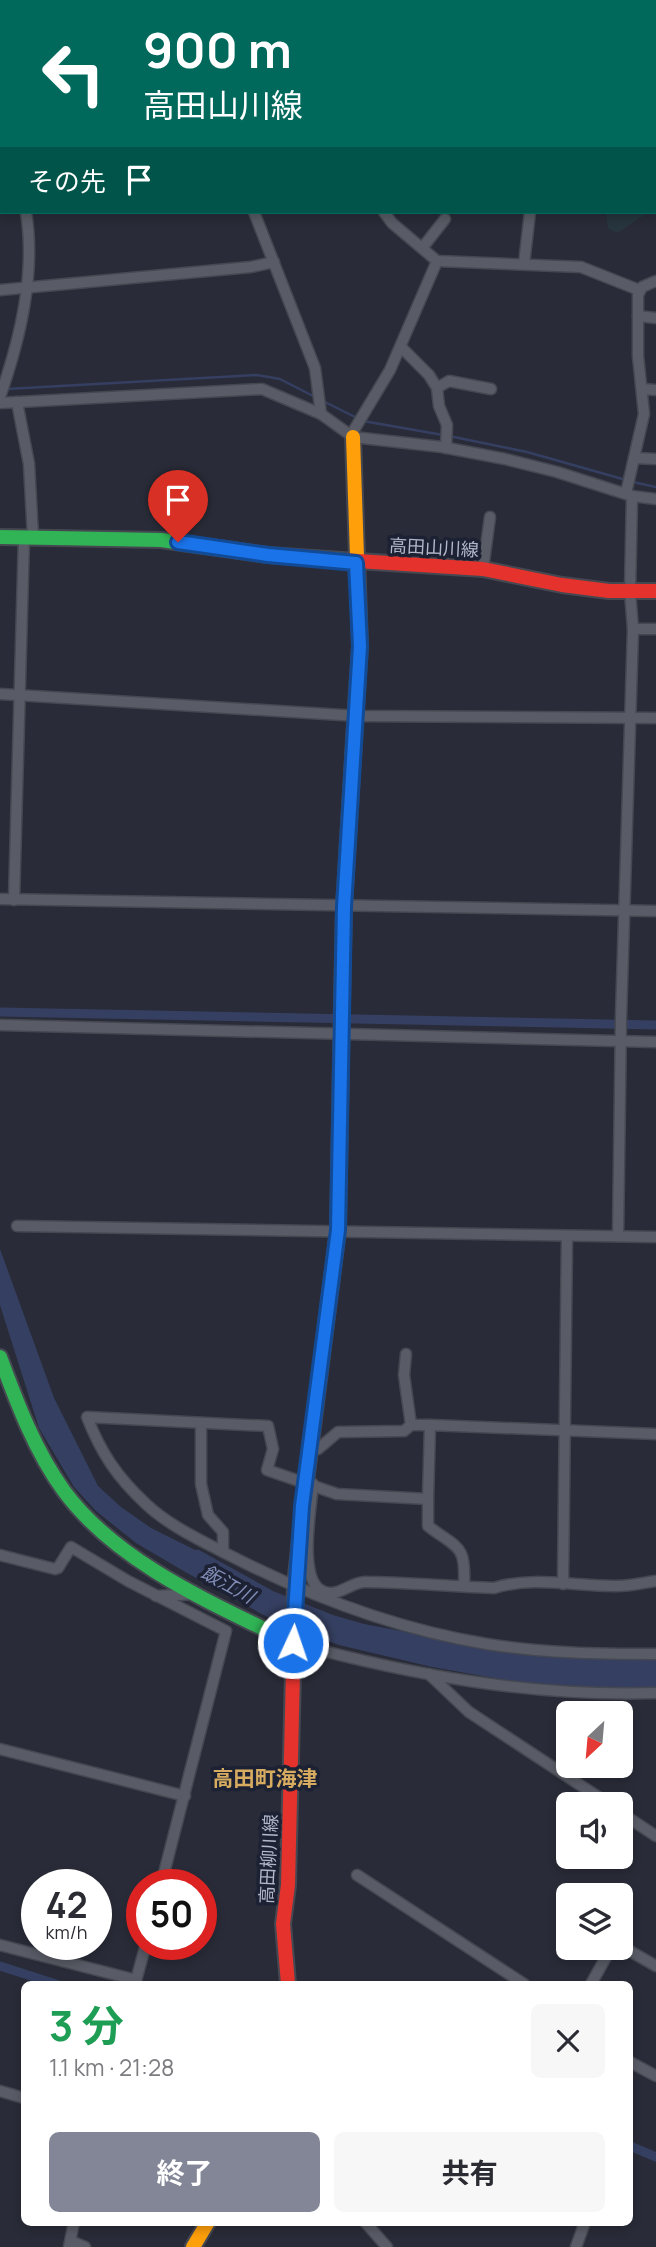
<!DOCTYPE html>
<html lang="ja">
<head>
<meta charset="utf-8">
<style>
	:root { --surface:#fff; --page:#f7f7f7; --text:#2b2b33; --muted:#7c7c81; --accent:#838696 }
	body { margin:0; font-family:Manrope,"Noto Sans JP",sans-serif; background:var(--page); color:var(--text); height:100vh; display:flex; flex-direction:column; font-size:26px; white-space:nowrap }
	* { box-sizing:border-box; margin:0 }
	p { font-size:23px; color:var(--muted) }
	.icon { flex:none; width:38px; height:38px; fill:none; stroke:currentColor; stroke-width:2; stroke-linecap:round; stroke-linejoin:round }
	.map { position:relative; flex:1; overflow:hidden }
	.side { position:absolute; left:21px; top:1981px; width:612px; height:245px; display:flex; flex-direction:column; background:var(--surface); border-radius:10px; box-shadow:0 4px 10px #0003 }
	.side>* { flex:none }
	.top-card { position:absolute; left:0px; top:0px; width:656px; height:214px; box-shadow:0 4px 10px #0003; background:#00695c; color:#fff; overflow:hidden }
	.needle { width:46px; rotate:206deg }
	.buttons { position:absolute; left:556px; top:1701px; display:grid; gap:14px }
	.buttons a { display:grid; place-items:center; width:77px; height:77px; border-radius:10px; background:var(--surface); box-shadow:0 4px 10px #0003; font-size:35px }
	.speed { position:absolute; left:21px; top:1869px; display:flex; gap:14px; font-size:35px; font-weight:700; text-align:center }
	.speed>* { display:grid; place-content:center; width:91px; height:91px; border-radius:50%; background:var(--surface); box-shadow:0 4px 10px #0003; line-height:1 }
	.speed small { font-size:18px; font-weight:400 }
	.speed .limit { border:10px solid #d22; background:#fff; color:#111 }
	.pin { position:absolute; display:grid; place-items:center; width:60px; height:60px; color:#fff; margin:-72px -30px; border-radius:50% 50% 50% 0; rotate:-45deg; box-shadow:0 0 7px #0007 }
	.pin .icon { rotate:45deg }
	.me { position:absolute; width:77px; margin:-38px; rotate:3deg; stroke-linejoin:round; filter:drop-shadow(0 0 5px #0008) }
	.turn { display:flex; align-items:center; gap:24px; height:147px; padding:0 28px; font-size:32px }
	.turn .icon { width:91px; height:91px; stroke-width:2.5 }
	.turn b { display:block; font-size:49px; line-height:60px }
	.then { display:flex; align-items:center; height:66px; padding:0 28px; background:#0003; gap:14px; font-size:26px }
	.round { display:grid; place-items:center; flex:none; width:74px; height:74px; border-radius:10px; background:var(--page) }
	.headline { display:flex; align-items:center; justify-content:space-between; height:119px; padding:0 28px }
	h1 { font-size:42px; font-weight:700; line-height:52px; color:#1e9e55 }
	.button { display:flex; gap:14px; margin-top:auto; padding:14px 28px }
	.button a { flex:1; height:80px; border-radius:10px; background:var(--accent); color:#fff; font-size:28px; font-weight:700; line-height:80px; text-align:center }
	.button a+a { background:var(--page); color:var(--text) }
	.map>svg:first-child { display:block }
	.green { fill:#26353e }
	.water { fill:#353f61 }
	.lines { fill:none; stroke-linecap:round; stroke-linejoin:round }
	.stream { stroke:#353f61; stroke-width:2.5 }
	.canal { stroke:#353f61; stroke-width:9 }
	.street-casing { stroke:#454851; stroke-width:13 }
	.fast-casing { stroke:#454851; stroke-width:18 }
	.slow-casing { stroke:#454851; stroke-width:18 }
	.jam-casing { stroke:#454851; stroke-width:18 }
	.street { stroke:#595c66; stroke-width:10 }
	.fast { stroke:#30b455; stroke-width:14 }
	.slow { stroke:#ff9f0a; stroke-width:14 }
	.jam { stroke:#e5322d; stroke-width:14 }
	.route-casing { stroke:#114b97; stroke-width:18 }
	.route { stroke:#1a73e8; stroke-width:12 }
	.labels { text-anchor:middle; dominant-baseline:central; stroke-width:7; stroke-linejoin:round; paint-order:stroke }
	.street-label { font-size:18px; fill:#b3b7c9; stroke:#1c2133 }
	.water-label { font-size:19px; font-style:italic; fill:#818db6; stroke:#1c2133 }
	.quarter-label { font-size:21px; font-weight:bold; fill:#d7ac60; stroke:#1c2133 }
</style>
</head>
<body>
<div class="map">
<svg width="656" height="2247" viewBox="0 0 656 2247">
	<rect width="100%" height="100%" fill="#292c38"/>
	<path class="green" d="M 606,212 L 649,212 L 617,233 L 608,228 Z"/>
	<path class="water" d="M 0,1249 L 54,1398 L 98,1486 L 121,1507 L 151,1528 L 195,1550 L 199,1550 L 273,1591 L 333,1615 L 364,1624 L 518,1653 L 577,1658 L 656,1660 L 656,1690 L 595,1689 L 517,1682 L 432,1667 L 339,1645 L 280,1624 L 187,1573 L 136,1543 L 96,1511 L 74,1487 L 39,1428 L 0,1305 Z"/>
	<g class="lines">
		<g class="stream">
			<path d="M 7,389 L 257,375 L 280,379 L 317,398"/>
			<path d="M 323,401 L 357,418"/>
			<path d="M 363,421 L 443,435"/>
			<path d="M 449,436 L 527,452 L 626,480"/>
			<path d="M 633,482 L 656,487"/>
		</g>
		<g class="canal">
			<path d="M 0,1012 L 656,1025"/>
			<path d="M 0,1966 L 56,1984"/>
			<path d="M 630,2146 L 656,2157"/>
		</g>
		<g class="street-casing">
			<g id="street">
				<path d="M 214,0 L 214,2"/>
				<path d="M 605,0 L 606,2"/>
				<path d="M 468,2 L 474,0"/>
				<path d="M 654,77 L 656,80"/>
				<path d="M 0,132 L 2,132"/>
				<path d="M 254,212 L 315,368 L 321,414"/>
				<path d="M 384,212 L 392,223 L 437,261 L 581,267 L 639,290"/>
				<path d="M 423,247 L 445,219"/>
				<path d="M 524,264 L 530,212"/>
				<path d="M 0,290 L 251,267 L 274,262"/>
				<path d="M 638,316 L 656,318"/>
				<path d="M 401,347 L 429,375 L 437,388 L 439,406 L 447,425 L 446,448"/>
				<path d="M 437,388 L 449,381 L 491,389"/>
				<path d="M 642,389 L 656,390"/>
				<path d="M 0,397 C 20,339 36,274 26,212"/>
				<path d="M 17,402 L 29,464 L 33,537"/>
				<path d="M 0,403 L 262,389 L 321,414 L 353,437 L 442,447 L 505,459 L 557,472 L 632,496 L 656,499"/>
				<path d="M 351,435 L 390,370 L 437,261"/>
				<path d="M 634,458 L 656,459"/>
				<path d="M 626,493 L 644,414 L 638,356 L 638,295 L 642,287 L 656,281"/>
				<path d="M 483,569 L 490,517"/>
				<path d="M 633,629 L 656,629"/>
				<path d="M 0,694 L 358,716 L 656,718"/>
				<path d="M 0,899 L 656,911"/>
				<path d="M 14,900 L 24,537"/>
				<path d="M 0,1025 L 656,1042"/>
				<path d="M 17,1226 L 656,1237"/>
				<path d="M 618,1236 L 621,1017 L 633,629 L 630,592 L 632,496"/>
				<path d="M 406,1354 L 404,1375 L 411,1425"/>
				<path d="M 201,1423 L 201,1484 L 208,1515 L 223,1532 L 223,1552"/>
				<path d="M 656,1434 L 430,1425 L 428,1499 L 337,1494 L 267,1470 L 273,1449 L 268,1426 L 87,1417 C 101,1453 117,1477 146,1504 C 168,1525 200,1540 227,1554 C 309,1596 395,1629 487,1644 C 543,1653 599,1654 656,1654"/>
				<path d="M 309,1449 L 318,1449 L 338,1432 L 404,1431 L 411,1425 L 430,1425"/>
				<path d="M 313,1484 C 311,1508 299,1573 319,1589 C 336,1601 349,1582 365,1582 C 408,1582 451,1587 494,1588 C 532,1576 573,1586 613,1586 C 627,1587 642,1583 656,1581"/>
				<path d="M 428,1499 L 428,1526 C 458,1549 466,1544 464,1585"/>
				<path d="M 0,1555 L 55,1569 L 58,1568 L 71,1547 L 128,1581 L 226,1631 L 161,1885"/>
				<path d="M 563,1584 L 567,1236"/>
				<path d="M 156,1596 L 197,1594"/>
				<path d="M 293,1643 C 411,1675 533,1697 656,1693"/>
				<path d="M 429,1674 L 469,1712 L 609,1804"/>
				<path d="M 0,1749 L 185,1796"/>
				<path d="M 621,1813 L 656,1836"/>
				<path d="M 357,1875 L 524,1984"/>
				<path d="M 0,1945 L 136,1980"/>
				<path d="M 621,1946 L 656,1966"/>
				<path d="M 135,1984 L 146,1944"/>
				<path d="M 591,1984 L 611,1948"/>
				<path d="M 630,2062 L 656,2076"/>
				<path d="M 0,2091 L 24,2098"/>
				<path d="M 365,2222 L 387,2247"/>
				<path d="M 71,2241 L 85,2247"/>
				<path d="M 69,2247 L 74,2222"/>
				<path d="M 576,2247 L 585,2222"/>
			</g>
		</g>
		<g class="fast-casing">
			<g id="fast">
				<path d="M 0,537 L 161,540 L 268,555 L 342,560"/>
				<path d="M 342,1003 L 344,907 L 357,691"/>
				<path d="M 0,1357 C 17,1403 35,1451 64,1491 C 118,1564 214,1604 293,1643"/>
			</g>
		</g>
		<g class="slow-casing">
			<g id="slow">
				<path d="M 353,437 L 360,646 L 357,691"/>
				<path d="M 306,1481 L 338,1230 L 342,1003"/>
				<path d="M 193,2247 L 208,2222"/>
			</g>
		</g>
		<g class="jam-casing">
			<g id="jam">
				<path d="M 342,560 L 483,569 L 562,585 L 609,591 L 656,591"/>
				<path d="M 288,1984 L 283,1924 L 288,1885 L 295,1586 L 306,1481"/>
			</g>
		</g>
		<use href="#street" class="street"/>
		<use href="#fast" class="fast"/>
		<use href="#slow" class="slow"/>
		<use href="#jam" class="jam"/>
	</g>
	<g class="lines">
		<g class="route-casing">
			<path id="route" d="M 178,542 L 268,555 L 356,563 L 360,646 L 344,907 L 338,1230 L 302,1506 L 293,1643"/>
		</g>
		<use href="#route" class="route"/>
	</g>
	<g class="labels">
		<g class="street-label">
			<text transform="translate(434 547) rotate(3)">高田山川線</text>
			<text transform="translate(268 1859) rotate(-87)">高田柳川線</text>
		</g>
		<g class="water-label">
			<text transform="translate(228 1584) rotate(29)">飯江川</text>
		</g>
		<g class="quarter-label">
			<text x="265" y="1778">高田町海津</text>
		</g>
	</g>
</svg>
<div class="buttons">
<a><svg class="needle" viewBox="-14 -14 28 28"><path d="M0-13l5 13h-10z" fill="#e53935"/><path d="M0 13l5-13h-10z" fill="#7c7c81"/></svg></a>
<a><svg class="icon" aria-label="sound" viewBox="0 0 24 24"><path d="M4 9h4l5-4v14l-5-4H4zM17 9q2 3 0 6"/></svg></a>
<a><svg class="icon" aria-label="layers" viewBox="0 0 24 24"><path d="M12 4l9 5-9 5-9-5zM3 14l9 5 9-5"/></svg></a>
</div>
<div class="speed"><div>42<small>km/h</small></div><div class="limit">50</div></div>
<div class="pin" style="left:178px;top:542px;background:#d93025"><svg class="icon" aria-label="arrive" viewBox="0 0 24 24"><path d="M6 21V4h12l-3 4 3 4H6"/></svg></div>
<svg class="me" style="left:293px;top:1643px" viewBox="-20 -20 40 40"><circle r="17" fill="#1a73e8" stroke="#fff" stroke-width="3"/><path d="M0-11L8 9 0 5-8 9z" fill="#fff"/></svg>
<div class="top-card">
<div class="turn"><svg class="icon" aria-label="left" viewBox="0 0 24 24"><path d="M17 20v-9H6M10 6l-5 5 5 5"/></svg><div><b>900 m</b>高田山川線</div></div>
<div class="then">その先<svg class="icon" aria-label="arrive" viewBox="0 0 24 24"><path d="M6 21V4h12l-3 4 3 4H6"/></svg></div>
</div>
<section class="side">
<div class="headline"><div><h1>3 分</h1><p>1.1 km · 21:28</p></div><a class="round"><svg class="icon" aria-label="close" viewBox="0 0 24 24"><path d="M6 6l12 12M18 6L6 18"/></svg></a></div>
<div class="button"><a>終了</a><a>共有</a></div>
</section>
</div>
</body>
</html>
